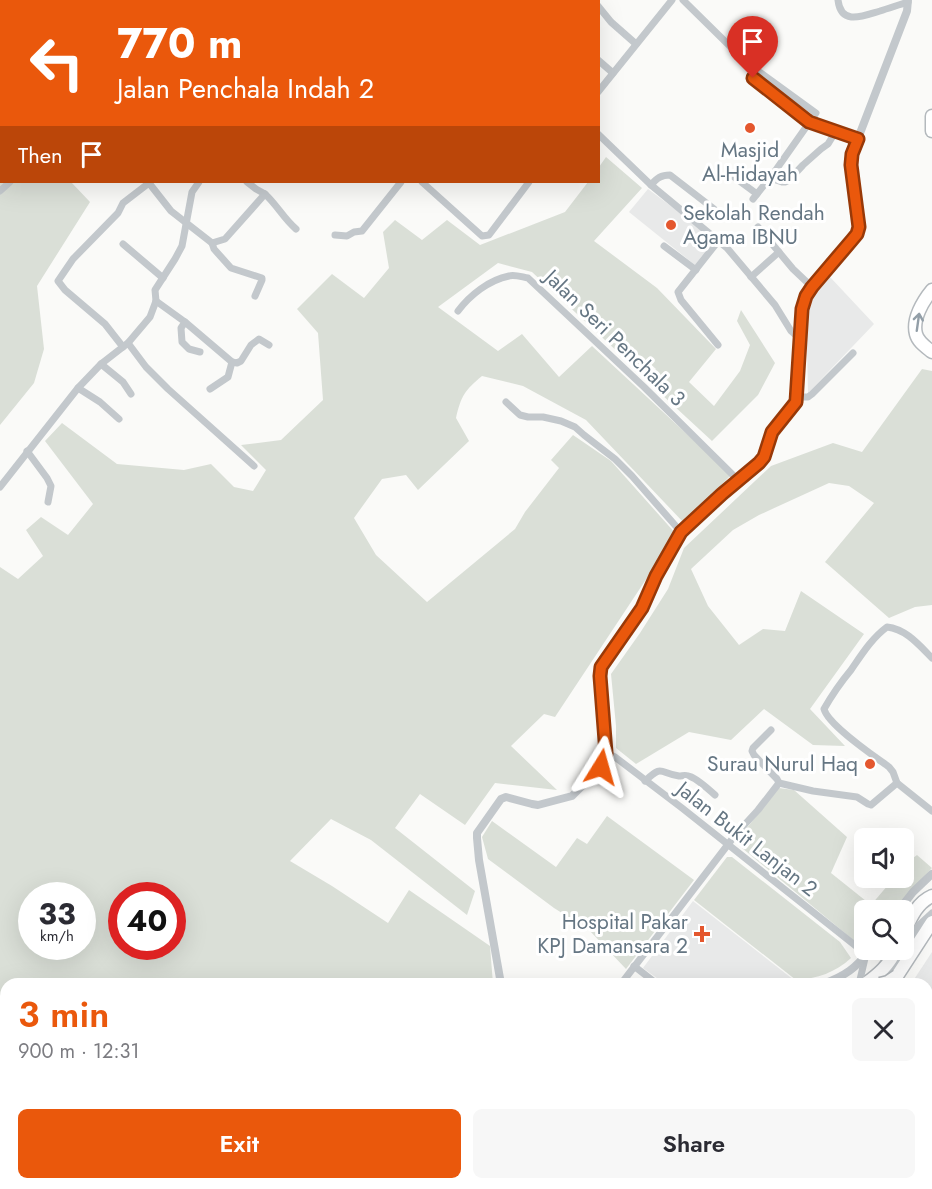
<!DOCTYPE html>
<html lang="en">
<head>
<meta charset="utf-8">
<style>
	:root { --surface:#fff; --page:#f7f7f7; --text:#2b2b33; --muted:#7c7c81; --accent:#ea580c }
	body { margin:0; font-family:Jost,sans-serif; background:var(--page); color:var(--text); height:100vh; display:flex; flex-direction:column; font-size:22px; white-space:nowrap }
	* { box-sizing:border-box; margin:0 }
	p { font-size:20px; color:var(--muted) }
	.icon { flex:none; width:33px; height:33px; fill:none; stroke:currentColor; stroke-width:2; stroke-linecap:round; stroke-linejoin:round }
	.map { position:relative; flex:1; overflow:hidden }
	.drawer { position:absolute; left:0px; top:978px; width:933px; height:212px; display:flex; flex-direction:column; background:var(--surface); border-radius:18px 18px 0 0; box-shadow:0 6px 24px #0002 }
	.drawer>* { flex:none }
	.hud { position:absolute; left:0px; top:0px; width:600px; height:183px; box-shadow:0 6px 24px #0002; background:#ea580c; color:#fff; overflow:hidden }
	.tools { position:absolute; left:854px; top:828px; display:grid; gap:12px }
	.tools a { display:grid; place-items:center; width:60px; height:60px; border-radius:9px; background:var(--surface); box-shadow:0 6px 24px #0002; font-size:30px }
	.speed { position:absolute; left:18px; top:882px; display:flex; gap:12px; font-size:30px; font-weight:700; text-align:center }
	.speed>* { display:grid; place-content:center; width:78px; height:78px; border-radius:50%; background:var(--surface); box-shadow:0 6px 24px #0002; line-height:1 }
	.speed small { font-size:15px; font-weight:400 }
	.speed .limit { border:9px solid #d22; background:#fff; color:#111 }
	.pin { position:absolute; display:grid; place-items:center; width:51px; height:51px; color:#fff; margin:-62px -26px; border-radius:50% 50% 50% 0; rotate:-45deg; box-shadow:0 0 6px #0007 }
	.pin .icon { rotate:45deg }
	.me { position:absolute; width:66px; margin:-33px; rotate:8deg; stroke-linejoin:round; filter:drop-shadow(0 0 4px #0008) }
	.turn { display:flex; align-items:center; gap:21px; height:126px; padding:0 18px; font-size:27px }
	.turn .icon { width:78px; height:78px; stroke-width:2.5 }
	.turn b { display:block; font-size:42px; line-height:51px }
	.then { display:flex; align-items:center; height:57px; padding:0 18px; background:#0003; gap:12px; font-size:22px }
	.round { display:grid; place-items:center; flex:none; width:63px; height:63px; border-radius:9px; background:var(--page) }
	.head { display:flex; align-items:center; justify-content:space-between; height:102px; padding:0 18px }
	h1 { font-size:36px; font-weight:600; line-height:45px; color:var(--accent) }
	.button { display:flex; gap:12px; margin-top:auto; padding:12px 18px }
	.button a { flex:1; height:69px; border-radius:9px; background:var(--accent); color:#fff; font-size:24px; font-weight:600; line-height:69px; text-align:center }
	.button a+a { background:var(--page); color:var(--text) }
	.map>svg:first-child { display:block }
	.built { fill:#e8e9e9 }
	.green { fill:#dadfd7; fill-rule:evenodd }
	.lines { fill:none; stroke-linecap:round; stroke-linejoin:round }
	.stream { stroke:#bbc7cb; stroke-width:1.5 }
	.motorway-casing { stroke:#b4b9bd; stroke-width:15 }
	.minor { stroke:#c3c8cc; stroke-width:7 }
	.tertiary { stroke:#c3c8cc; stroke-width:8 }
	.motorway { stroke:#fff; stroke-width:12 }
	.motorway-bridge-casing { stroke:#b4b9bd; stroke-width:15; stroke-linecap:butt }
	.motorway-bridge { stroke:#fff; stroke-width:12 }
	.oneway { stroke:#939fa8 }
	.route-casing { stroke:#983908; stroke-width:15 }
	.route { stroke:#ea580c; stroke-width:10 }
	.poi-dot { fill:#e4572e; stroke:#fff; stroke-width:2 }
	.labels { text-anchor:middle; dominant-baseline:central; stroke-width:6; stroke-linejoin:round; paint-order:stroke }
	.poi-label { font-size:21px; fill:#657683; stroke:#fff; text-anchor:end }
	.street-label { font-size:21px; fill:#657683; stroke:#fff }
</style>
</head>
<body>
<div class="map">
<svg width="932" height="1189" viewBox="0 0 932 1189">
	<rect width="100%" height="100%" fill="#fafaf8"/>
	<g class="built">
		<path d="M 423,0 L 531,0 L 530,2 L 422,2 Z"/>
		<path d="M 648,189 L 715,239 L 695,265 L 629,212 Z"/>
		<path d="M 830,277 L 874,324 L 808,393 L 807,348 L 804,327 L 805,311 L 816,292 Z"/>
		<path d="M 693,901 L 799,984 L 665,984 L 643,968 Z"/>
		<path d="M 932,952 L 932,1045 L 927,1044 L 927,984 L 911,984 Z"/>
	</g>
	<g class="green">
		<path d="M 0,0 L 57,0 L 59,1 L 2,2 L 2,182 L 71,182 L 90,202 L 37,286 L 44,349 L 34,383 L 0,425 Z"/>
		<path d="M 606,157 L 642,188 L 594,241 L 657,288 L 716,349 L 689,382 L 714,406 L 740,371 L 750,345 L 737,321 L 741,310 L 775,363 L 758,395 L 712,441 L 647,381 L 656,369 L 646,360 L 635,368 L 532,272 L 498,263 L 438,307 L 498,351 L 522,334 L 559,377 L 592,346 L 731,475 L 684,523 L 586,420 L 523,386 L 482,376 C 465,390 461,396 456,418 L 469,441 L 418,490 L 406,475 L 382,479 L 354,518 L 376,555 L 427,602 L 515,529 L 525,512 L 559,468 L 551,460 L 573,435 L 611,461 L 676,534 L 555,717 L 544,714 L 511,746 L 557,790 L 495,783 L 465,825 L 420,794 L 395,828 L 475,891 L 467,915 L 371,840 L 331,819 L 290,861 L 332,886 L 388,923 L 409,890 L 490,946 L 493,984 L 6,984 L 6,1184 L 309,1184 L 312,1189 L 0,1189 L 0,1154 L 5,1121 L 0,1119 L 0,567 L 18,579 L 43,556 L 26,530 L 41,517 L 68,535 L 93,504 L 45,441 L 62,423 L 117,464 L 184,470 L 211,464 L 234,487 L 253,491 L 266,470 L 241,445 L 281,440 L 323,400 L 318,333 L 297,309 L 332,274 L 364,298 L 389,268 L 383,232 L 395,220 L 422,240 L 447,220 L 480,245 L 565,212 L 588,182 L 598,182 L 599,167 ZM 32,896 L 82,896 L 82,946 L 32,946 ZM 122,896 L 172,896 L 172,946 L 122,946 Z"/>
		<path d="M 922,369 L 932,371 L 932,605 L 915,607 L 889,618 L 825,562 L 874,503 L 849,486 L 829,483 L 759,515 L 733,530 L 691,569 L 708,606 L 739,645 L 763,629 L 785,631 L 801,591 L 864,634 L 810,709 L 845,746 L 813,745 L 764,709 L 731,740 L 689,732 L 636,764 L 616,748 L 616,726 L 611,674 L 640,633 L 668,589 L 684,548 L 771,466 L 833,443 L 862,452 Z"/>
		<path d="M 779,788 L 794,790 L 847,837 L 831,873 L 871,905 L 894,878 L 903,878 C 903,864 906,863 917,855 L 932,868 L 894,910 L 864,910 L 864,941 L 857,943 L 742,848 L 742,834 Z"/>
		<path d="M 607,816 L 694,880 L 626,969 L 589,930 L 554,908 L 488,859 L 482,837 L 492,821 L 556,867 L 577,838 L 587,844 Z"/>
		<path d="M 727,857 L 732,857 L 840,942 L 851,958 C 836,972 817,979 796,980 L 694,900 Z"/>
	</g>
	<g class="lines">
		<path class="stream" d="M 598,2 L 599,0"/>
		<g class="motorway-casing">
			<g id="motorway">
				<path d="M 932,116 L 932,131"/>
				<path d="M 932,290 C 923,301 912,319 916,334 C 918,342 926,347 932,352"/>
				<path d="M 903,935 C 910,920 916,903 932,896"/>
				<path d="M 897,976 L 932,922"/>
				<path d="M 865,984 C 879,974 889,965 896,950"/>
				<path d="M 927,1056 L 932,1057"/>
				<path d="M 927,1071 L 932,1072"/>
				<path d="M 932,1087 L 932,1089"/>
				<path d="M 442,1189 L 447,1184"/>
				<path d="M 463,1189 L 469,1184"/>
			</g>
		</g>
		<g class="minor">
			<path d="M 229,0 L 230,2"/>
			<path d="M 338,0 L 340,2"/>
			<path d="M 399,0 L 401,2"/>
			<path d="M 532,0 L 534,2"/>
			<path d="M 591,0 L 593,2"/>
			<path d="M 683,0 L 747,63 L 816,113 L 773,174 L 753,199"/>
			<path d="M 838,0 C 841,26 863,16 880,11 C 889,8 899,5 908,2"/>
			<path d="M 178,2 L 179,0"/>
			<path d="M 417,2 L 418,0"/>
			<path d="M 511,2 L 512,0"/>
			<path d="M 598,6 L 611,22 L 636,44"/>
			<path d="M 598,60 L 613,73"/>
			<path d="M 757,71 L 753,78 L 809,122 L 858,139"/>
			<path d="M 598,92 L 672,0"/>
			<path d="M 598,134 L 651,185 L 727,248 L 775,305 L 791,331 L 800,339"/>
			<path d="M 730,174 L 757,194"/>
			<path d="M 770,178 L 782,182 L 785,182 L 789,180 L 803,165 L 821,149 L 828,144 L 836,131"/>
			<path d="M 247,182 L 256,189 L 265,194"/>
			<path d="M 422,182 L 482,236 L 489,235 L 529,182"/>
			<path d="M 651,185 C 657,178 661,175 670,175 L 714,209"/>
			<path d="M 0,191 L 10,182"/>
			<path d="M 758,227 L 793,269 L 812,287"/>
			<path d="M 335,235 L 347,236 L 354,232 L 362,231 L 401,182"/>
			<path d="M 212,243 L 214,249 L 231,268 L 262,278 L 262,280 L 255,296"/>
			<path d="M 123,244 L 163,278"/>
			<path d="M 664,246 L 696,270"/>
			<path d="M 751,277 L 779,252"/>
			<path d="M 156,301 L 185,322 L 181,328 L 182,342 L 189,349 L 200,352"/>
			<path d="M 458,311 C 470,295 489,280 509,276 C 514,274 522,277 528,278 L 644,387 L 738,480"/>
			<path d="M 185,322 L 232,362 L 237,363 L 241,361 L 251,345 L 259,339 L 269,345"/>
			<path d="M 128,343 L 146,367 L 168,389 L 254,466"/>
			<path d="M 718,345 L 681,300 L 678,292 L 719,240"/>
			<path d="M 123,347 L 105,324 L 65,290 L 58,281 L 73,259 L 118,213 L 123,203 L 149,183 L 171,211 L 212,243 L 225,239 L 265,194 C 277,205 284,219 296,229"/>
			<path d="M 101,364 L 123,382 L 131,394"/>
			<path d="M 78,388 L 100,402 L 119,419"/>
			<path d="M 210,389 L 228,377 L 232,362"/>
			<path d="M 797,397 L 808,397 L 812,394 L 853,353"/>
			<path d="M 506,402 L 520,415 L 528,417 L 543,417 L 561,421 L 575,427 L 584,435 L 615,459 L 632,476 L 681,532"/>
			<path d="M 27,451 L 47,478 L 51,486 L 48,502"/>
			<path d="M 0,487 L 78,388 L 101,364 L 128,343 L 150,317 L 156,301 L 155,290 L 175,259 L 182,246 L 192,192 L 199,182"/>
			<path d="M 932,658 C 919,645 906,629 887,627 C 872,638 862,654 851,670 C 841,682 832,695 824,709 C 828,725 874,756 889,767 L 893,772 L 897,783 L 932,811"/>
			<path d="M 771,730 L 753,748 L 752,751 L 754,755 L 777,779 L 779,783"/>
			<path d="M 606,753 L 615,757 L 682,808 L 866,954 L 859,984"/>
			<path d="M 645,781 C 663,764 659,773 679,776 C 682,776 685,775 688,776 C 696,777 709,790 715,795"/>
			<path d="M 779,783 L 813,791 L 857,797 L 868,804 L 871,805 L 897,783"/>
			<path d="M 634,966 L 657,984"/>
			<path d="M 887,980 L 918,926 L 932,913"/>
			<path d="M 621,984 L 736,834 L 758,810 L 779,783"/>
			<path d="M 927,1040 L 932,1041"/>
			<path d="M 0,1133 L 6,1133"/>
			<path d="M 662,1184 L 664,1189"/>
			<path d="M 427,1189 L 432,1184"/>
		</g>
		<g class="tertiary">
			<path d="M 899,910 L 913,892 L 932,874"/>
			<path d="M 501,984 L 479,860 L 477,838 L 477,833 L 501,799 L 506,797 L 532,804 L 538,805 L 572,796 L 601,767 L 604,761 L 606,753 L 600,676 L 601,667 L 643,608 L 656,576 L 681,532 L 722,494 L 759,463 L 764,457 L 772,432 L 796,402 L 802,309 C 804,301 807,294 812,287 C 826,269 853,250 859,227 L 851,165 L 852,154 L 907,11 L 908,0"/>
			<path d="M 823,984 C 845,976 856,968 870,950"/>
			<path d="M 927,1101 L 932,1101"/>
			<path d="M 927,1114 L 932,1114"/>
			<path d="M 484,1189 L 488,1184"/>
			<path d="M 500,1189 L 506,1184"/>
		</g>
		<use href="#motorway" class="motorway"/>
		<g class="motorway-bridge-casing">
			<path id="motorway-bridge" d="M 880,984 L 888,982 L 897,976"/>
		</g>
		<use href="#motorway-bridge" class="motorway-bridge"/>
	</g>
	<defs><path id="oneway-shaft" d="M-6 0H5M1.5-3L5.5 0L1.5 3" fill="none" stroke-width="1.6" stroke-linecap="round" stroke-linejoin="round" transform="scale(1.5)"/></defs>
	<use class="oneway" href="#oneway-shaft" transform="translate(918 322) rotate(-82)"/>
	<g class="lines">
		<g class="route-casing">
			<path id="route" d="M 601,767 L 604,762 L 606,753 L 600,676 L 601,667 L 642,608 L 656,576 L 681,532 L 722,494 L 759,463 L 764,457 L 772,432 L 796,402 L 802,309 L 806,296 L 812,287 L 852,240 L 857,234 L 859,227 L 851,165 L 852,154 L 858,139 L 809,122 L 753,78"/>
		</g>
		<use href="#route" class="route"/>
	</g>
	<g class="poi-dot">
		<circle cx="750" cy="128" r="6"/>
		<circle cx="671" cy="225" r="6"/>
		<circle cx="870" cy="764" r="6"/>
		<path d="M699 925h6v6h6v6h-6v6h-6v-6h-6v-6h6z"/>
	</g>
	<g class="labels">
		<g class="poi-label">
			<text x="750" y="150" text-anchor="middle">Masjid<tspan x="750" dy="24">Al-Hidayah</tspan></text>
			<text x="683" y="213" text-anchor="start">Sekolah Rendah<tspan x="683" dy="24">Agama IBNU</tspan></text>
			<text x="858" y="764">Surau Nurul Haq</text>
			<text x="688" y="922">Hospital Pakar<tspan x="688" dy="24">KPJ Damansara 2</tspan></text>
		</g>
		<g class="street-label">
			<text transform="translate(615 338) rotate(44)">Jalan Seri Penchala 3</text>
			<text transform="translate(747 839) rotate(38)">Jalan Bukit Lanjan 2</text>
		</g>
	</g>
</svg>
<div class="tools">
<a><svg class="icon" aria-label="sound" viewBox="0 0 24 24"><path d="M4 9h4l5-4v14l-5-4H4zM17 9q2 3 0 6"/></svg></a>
<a><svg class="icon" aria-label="search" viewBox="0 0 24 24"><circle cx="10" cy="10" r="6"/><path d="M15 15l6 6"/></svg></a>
</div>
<div class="speed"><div>33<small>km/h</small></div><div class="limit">40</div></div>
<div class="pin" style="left:753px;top:78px;background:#d93025"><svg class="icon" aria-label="arrive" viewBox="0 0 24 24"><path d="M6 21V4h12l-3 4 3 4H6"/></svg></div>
<svg class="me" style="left:601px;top:767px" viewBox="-20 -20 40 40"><path d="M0-17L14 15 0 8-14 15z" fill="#ea580c" stroke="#fff" stroke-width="4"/></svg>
<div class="hud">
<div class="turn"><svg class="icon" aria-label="left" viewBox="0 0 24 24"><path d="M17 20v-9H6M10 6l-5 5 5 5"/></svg><div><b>770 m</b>Jalan Penchala Indah 2</div></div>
<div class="then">Then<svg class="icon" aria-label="arrive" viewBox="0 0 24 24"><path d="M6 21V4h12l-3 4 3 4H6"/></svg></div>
</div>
<section class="drawer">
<div class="head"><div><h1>3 min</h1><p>900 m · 12:31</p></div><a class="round"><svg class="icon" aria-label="close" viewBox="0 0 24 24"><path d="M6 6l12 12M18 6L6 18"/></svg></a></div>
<div class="button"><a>Exit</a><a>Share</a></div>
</section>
</div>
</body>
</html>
